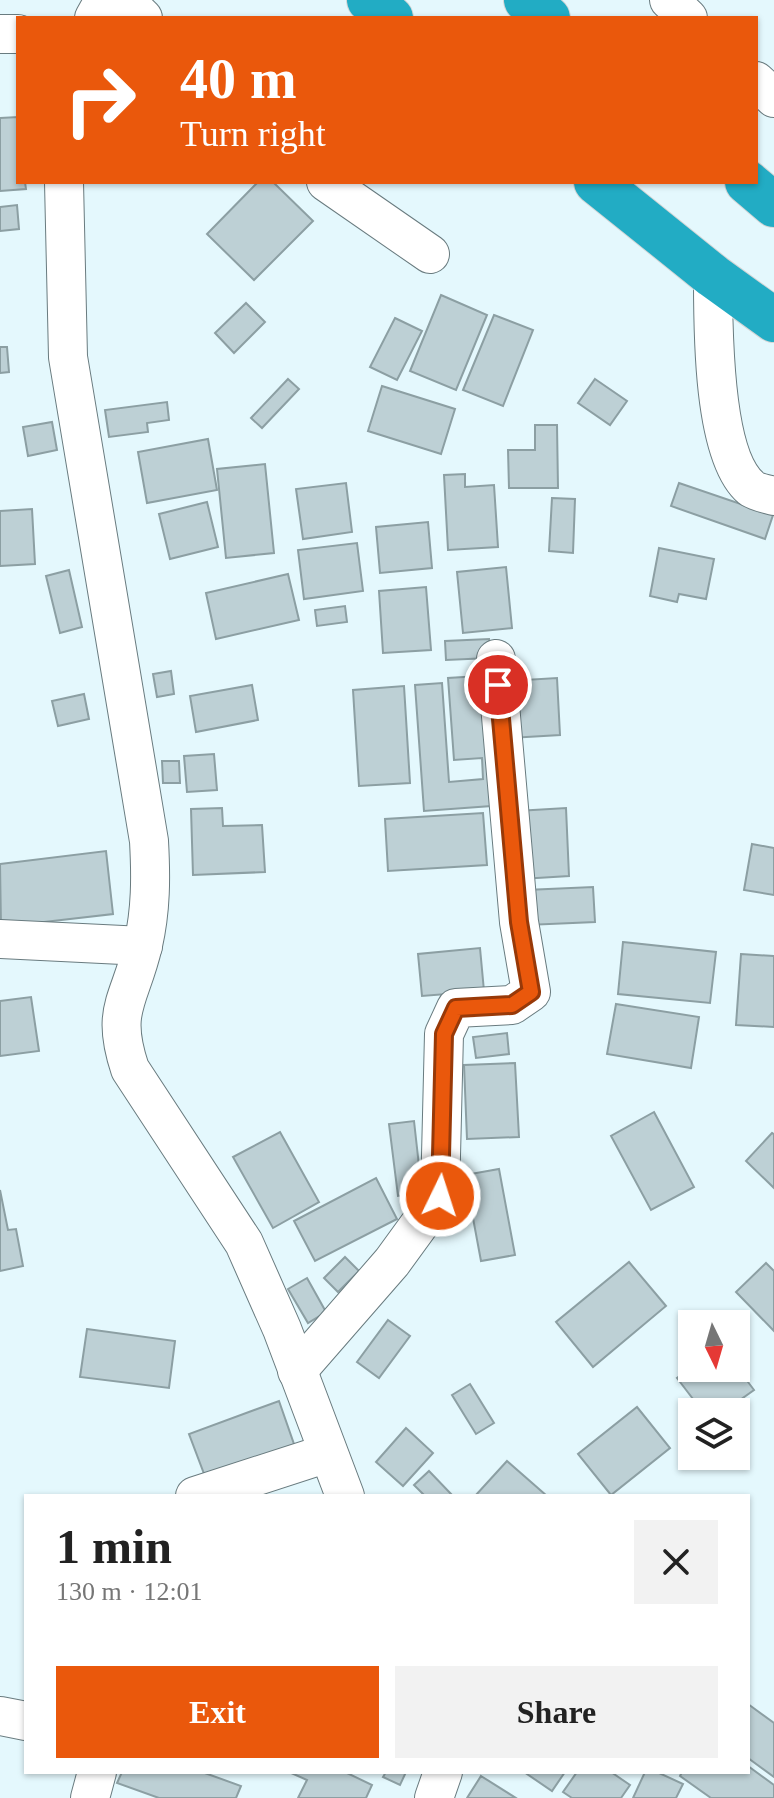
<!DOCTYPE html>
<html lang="en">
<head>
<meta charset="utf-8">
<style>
	:root { --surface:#fff; --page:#f2f2f2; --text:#222; --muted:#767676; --accent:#ea580c }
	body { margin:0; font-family:"Times New Roman",serif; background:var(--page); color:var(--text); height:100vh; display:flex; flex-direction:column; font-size:30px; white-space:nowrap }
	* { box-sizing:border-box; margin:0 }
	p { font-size:26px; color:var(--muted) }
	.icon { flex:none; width:44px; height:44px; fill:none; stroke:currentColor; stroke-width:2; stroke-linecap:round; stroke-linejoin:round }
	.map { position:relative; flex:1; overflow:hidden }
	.drawer { position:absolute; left:24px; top:1494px; width:726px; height:280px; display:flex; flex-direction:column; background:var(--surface); border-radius:0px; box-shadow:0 2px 6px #0004 }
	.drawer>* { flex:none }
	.hud { position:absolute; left:16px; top:16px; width:742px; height:168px; border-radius:0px; box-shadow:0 2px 6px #0004; background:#ea580c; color:#fff; overflow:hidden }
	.needle { width:52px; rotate:175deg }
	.controls { position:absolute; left:678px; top:1310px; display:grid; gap:16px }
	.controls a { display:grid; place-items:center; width:72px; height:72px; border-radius:0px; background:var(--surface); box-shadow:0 2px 6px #0004; font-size:40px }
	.pin { position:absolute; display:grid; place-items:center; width:68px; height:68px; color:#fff; margin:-34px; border:4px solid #fff; border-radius:50%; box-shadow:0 2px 8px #0007 }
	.me { position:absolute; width:88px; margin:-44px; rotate:4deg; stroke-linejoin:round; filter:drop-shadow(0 0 6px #0008) }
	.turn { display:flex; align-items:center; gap:28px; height:168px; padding:0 32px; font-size:36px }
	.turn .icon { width:104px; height:104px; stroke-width:2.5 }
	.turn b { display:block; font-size:56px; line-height:68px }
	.round { display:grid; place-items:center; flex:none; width:84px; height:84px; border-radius:0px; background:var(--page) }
	.overview { display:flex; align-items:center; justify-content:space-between; height:136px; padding:0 32px }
	h1 { font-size:48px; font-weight:700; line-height:60px }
	.cta { display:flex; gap:16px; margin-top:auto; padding:16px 32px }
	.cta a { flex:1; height:92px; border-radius:0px; background:var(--accent); color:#fff; font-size:32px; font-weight:700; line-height:92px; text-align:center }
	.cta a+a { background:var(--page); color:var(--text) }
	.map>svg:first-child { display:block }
	.building { fill:#bdd0d5; stroke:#8c9fa3; stroke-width:2 }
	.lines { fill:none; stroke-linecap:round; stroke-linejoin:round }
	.minor-casing { stroke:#697b7f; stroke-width:40 }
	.highway-casing { stroke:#d5d6d6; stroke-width:46 }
	.minor { stroke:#fff; stroke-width:38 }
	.highway { stroke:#22acc4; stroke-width:44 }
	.route-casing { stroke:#983908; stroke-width:20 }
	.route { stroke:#ea580c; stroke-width:14 }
</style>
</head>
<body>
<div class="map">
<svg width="774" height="1798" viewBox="0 0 774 1798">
	<rect width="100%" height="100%" fill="#e4f8fd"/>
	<g class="building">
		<path d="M 18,117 L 18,182 L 25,182 L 26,189 L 0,191 L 0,118 Z"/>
		<path d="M 258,182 L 273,182 L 313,221 L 254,280 L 207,234 Z"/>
		<path d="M 17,205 L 19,229 L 0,231 L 0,207 Z"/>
		<path d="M 441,295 L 487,315 L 456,390 L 410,371 Z"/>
		<path d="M 246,303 L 265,322 L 234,353 L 215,333 Z"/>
		<path d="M 494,315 L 533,330 L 503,406 L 463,390 Z"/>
		<path d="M 395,318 L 422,331 L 397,380 L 370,367 Z"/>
		<path d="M 0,347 L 7,347 L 9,372 L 0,373 Z"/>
		<path d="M 288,379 L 299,389 L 262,428 L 251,418 Z"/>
		<path d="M 595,379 L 627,401 L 610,425 L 578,403 Z"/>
		<path d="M 382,386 L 455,409 L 441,454 L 368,431 Z"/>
		<path d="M 167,402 L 169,420 L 147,423 L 148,432 L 109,437 L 105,410 Z"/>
		<path d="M 52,422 L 57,450 L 28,456 L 23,427 Z"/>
		<path d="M 535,425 L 557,425 L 558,488 L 509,488 L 508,450 L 535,450 Z"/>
		<path d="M 208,439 L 217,490 L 147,503 L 138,452 Z"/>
		<path d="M 265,464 L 274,553 L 226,558 L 217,469 Z"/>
		<path d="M 465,474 L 465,487 L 494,485 L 498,547 L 448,550 L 444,475 Z"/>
		<path d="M 346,483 L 352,532 L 303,539 L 296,489 Z"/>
		<path d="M 679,483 L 773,515 L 765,539 L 671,506 Z"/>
		<path d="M 552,498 L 575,499 L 573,553 L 549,551 Z"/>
		<path d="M 207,502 L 218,547 L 170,559 L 159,514 Z"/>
		<path d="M 32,509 L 35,564 L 0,566 L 0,511 Z"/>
		<path d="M 428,522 L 432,568 L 380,573 L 376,527 Z"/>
		<path d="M 357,543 L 363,591 L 304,599 L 298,550 Z"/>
		<path d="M 659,548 L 714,559 L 706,599 L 679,594 L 677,602 L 650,596 Z"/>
		<path d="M 506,567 L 512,628 L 463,633 L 457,572 Z"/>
		<path d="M 69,570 L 82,627 L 60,633 L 46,576 Z"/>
		<path d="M 288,574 L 299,620 L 216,639 L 206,593 Z"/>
		<path d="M 426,587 L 431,650 L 383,653 L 379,591 Z"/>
		<path d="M 345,606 L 347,622 L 317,626 L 315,610 Z"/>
		<path d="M 489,639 L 490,658 L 446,660 L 445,641 Z"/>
		<path d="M 171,671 L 174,694 L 157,697 L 153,674 Z"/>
		<path d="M 496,675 L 505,805 L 424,811 L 415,685 L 442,683 L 449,782 L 483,779 L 482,758 L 454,760 L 448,678 Z"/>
		<path d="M 557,678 L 560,735 L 510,738 L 506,681 Z"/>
		<path d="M 252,685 L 258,720 L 196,732 L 190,696 Z"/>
		<path d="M 404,686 L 410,783 L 359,786 L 353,690 Z"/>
		<path d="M 84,694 L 89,719 L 58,726 L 52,701 Z"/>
		<path d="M 214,754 L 217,790 L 187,792 L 184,756 Z"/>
		<path d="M 162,761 L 179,761 L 180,783 L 163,783 Z"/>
		<path d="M 222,808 L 223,826 L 262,825 L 265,872 L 193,875 L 191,809 Z"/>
		<path d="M 566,808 L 569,876 L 521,879 L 517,811 Z"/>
		<path d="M 483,813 L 487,865 L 388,871 L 385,819 Z"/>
		<path d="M 752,844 L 774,848 L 774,895 L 744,890 Z"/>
		<path d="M 106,851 L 113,914 L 1,927 L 0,864 Z"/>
		<path d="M 593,887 L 595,922 L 527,925 L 526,890 Z"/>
		<path d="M 623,942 L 716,952 L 710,1003 L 618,994 Z"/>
		<path d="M 480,948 L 484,991 L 422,996 L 418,954 Z"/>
		<path d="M 741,954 L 774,956 L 774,1027 L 736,1025 Z"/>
		<path d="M 31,997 L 39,1051 L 0,1056 L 0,1001 Z"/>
		<path d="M 616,1004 L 699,1017 L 691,1068 L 607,1054 Z"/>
		<path d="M 507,1033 L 509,1054 L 476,1058 L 473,1037 Z"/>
		<path d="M 515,1063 L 519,1137 L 467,1139 L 464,1065 Z"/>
		<path d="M 654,1112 L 694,1187 L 651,1210 L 611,1136 Z"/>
		<path d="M 414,1121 L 422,1193 L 398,1196 L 389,1124 Z"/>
		<path d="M 280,1132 L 319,1202 L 273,1228 L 233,1157 Z"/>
		<path d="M 772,1133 L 774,1134 L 774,1188 L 746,1161 Z"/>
		<path d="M 499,1169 L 515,1255 L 481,1261 L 465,1175 Z"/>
		<path d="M 376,1178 L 397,1219 L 315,1261 L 294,1221 Z"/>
		<path d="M 0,1190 L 8,1230 L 16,1229 L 23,1266 L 0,1271 Z"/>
		<path d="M 345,1257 L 359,1271 L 338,1292 L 324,1278 Z"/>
		<path d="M 629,1262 L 666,1306 L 593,1367 L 556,1322 Z"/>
		<path d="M 766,1263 L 774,1271 L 774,1331 L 736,1292 Z"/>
		<path d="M 307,1278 L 326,1312 L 308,1323 L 288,1289 Z"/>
		<path d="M 388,1320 L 410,1336 L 379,1378 L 357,1362 Z"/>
		<path d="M 87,1329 L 175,1341 L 169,1388 L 80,1377 Z"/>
		<path d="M 736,1366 L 754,1390 L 723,1412 L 703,1412 L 677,1378 L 692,1367 L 701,1368 L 709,1379 L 723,1368 Z"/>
		<path d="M 470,1384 L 494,1423 L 476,1434 L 452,1395 Z"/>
		<path d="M 279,1401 L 295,1447 L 206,1479 L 189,1434 Z"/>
		<path d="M 637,1407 L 670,1448 L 611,1495 L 578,1454 Z"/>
		<path d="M 406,1428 L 433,1453 L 403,1486 L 376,1462 Z"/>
		<path d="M 507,1461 L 547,1496 L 475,1496 Z"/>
		<path d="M 429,1471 L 453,1496 L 425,1496 L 414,1485 Z"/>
		<path d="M 748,1704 L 774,1723 L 774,1777 L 748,1758 Z"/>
		<path d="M 748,1766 L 774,1785 L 774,1798 L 711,1798 L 680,1776 L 682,1772 L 748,1772 Z"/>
		<path d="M 122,1772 L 202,1772 L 241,1786 L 236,1798 L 159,1798 L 117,1783 Z"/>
		<path d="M 289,1772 L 345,1772 L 372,1785 L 366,1798 L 298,1798 L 307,1780 Z"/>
		<path d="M 386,1772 L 406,1772 L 400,1785 L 383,1777 Z"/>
		<path d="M 524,1772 L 565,1772 L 552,1791 Z"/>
		<path d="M 577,1772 L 611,1772 L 630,1785 L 621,1798 L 572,1798 L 563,1792 Z"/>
		<path d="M 645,1772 L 657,1772 L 683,1784 L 676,1798 L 633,1798 Z"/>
		<path d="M 481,1776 L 516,1798 L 467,1798 Z"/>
	</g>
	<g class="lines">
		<g class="minor-casing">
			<g id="minor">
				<path d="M 125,0 L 143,18"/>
				<path d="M 669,0 L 688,18"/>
				<path d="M 94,18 L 104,0"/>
				<path d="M 0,34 L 18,34"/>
				<path d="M 756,81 L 774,98"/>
				<path d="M 64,182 L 68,357 L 149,841 C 151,877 151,910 143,945 C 130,1001 110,1009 130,1069 L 244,1243 L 282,1329 L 345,1496"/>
				<path d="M 326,182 L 430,254"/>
				<path d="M 713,276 C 713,325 712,455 751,488 C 756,492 767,494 774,496"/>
				<path d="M 0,939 L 143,946"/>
				<path d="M 297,1371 L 392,1262 L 440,1196 L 444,1034 L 456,1008 L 512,1005 L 531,992 L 519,922 L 496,659"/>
				<path d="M 195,1496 L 328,1453"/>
				<path d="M 0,1716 L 26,1721"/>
				<path d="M 90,1798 L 97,1772"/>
				<path d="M 434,1798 L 443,1772"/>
			</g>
		</g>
		<g class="highway-casing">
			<g id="highway">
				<path d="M 369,0 L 391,18"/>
				<path d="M 526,0 L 548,18"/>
				<path d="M 596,182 L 713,276 L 774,320"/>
				<path d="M 747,182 L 774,205"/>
			</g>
		</g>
		<use href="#minor" class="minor"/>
		<use href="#highway" class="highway"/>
	</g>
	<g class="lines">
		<g class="route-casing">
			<path id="route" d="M 440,1196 L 444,1034 L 456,1008 L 512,1005 L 531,992 L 519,922 L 498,685"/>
		</g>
		<use href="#route" class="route"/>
	</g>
</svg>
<div class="controls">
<a><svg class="needle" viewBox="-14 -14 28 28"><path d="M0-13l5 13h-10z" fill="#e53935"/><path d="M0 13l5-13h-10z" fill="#767676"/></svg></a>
<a><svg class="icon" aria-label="layers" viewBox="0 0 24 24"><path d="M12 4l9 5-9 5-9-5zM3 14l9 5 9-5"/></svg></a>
</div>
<div class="pin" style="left:498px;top:685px;background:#d93025"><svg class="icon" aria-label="arrive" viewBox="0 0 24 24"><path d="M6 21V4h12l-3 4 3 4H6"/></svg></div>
<svg class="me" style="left:440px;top:1196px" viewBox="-20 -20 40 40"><circle r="17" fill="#ea580c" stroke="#fff" stroke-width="3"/><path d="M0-11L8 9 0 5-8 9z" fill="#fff"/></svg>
<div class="hud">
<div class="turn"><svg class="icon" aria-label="right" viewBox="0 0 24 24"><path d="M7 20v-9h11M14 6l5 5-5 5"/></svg><div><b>40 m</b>Turn right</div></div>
</div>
<section class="drawer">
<div class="overview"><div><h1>1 min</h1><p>130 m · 12:01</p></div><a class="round"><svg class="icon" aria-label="close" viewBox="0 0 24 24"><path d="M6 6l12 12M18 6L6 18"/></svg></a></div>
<div class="cta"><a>Exit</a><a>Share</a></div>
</section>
</div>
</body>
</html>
